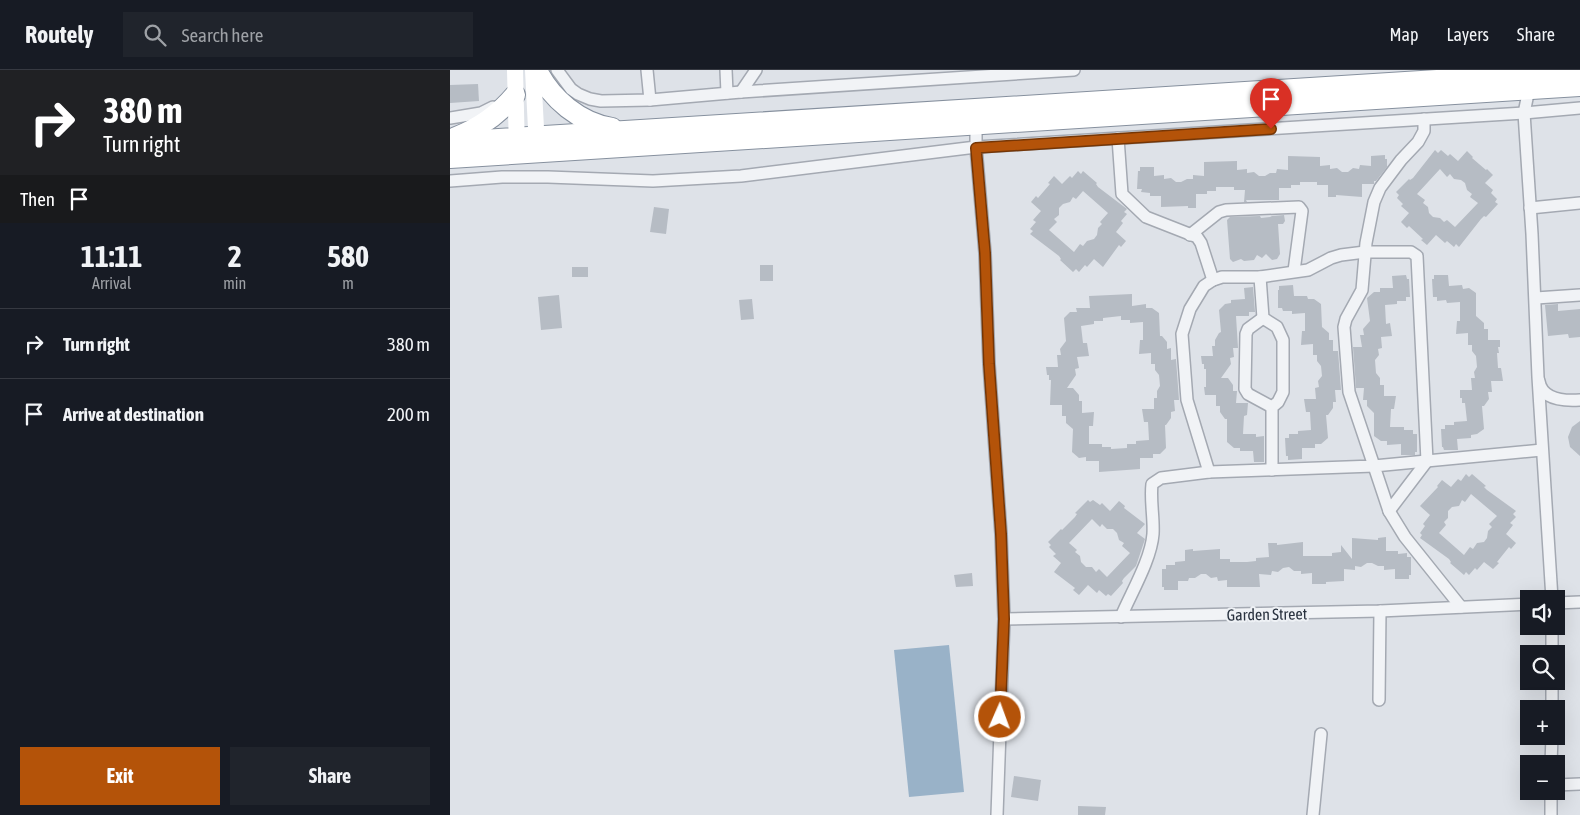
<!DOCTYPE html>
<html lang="en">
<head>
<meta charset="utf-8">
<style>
	:root { --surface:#171b24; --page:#20242c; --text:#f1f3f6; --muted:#9ea1a6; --line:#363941; --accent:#b45309 }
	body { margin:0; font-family:"Asap Condensed",sans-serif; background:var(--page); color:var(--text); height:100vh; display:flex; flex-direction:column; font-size:19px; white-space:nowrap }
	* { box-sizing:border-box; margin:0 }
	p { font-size:16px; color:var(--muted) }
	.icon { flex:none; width:28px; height:28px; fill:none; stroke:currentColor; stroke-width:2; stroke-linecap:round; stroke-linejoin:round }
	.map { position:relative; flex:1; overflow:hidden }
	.sheet { display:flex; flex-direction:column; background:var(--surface); width:450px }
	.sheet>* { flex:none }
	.banner { background:#202124; color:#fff; overflow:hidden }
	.fabs { position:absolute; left:1070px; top:520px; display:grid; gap:10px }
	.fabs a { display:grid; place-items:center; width:45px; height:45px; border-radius:0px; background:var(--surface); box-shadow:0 5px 20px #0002; font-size:25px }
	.pin { position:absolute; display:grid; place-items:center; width:42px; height:42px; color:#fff; margin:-51px -21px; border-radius:50% 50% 50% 0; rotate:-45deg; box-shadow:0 0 5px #0007 }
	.pin .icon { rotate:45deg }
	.me { position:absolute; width:55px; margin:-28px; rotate:2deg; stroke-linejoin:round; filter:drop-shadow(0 0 4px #0008) }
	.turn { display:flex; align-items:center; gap:18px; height:105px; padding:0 20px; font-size:22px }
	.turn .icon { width:65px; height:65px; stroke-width:2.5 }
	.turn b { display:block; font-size:35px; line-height:42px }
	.then { display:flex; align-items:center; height:48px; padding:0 20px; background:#0003; gap:10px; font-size:19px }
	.eta { display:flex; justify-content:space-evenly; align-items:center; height:85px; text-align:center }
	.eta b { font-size:30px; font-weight:700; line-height:35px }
	.button { display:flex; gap:10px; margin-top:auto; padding:10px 20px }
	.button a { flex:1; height:58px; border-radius:0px; background:var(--accent); color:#fff; font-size:20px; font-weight:700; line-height:58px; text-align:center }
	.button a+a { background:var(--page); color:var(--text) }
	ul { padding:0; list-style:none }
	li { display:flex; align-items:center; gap:15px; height:70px; padding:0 20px; border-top:1px solid var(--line) }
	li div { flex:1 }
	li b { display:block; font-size:19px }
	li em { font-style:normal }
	header { display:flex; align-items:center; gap:30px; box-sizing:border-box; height:70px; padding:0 25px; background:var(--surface); border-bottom:1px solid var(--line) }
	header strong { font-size:24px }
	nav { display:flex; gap:28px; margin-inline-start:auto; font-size:18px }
	.search { width:350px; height:45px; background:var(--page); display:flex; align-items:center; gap:12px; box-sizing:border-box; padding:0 18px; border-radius:0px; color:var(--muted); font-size:19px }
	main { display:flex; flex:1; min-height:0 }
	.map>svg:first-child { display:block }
	.water { fill:#99b2c8 }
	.building { fill:#b6bcc4; fill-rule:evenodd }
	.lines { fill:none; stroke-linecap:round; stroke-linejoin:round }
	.street-casing { stroke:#a4a9b2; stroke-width:14 }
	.highway-casing { stroke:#86909e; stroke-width:22 }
	.street { stroke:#f1f3f6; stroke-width:11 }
	.secondary { stroke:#fff; stroke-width:16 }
	.highway { stroke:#fff; stroke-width:20 }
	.route-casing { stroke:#753606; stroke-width:12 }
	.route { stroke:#b45309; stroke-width:9 }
	.labels { text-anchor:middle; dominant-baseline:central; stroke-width:4; stroke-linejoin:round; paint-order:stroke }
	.street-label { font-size:16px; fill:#28313e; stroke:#eef1f5 }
</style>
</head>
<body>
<header>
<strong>Routely</strong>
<div class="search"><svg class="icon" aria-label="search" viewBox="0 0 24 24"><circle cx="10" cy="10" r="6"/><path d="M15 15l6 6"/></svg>Search here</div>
<nav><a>Map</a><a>Layers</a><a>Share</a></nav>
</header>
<main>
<section class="sheet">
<div class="banner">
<div class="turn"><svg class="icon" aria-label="right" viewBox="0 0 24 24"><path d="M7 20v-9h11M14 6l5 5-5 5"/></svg><div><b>380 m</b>Turn right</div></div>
<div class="then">Then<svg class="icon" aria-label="arrive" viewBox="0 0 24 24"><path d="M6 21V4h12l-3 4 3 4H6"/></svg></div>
</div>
<div class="eta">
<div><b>11:11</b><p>Arrival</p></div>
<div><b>2</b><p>min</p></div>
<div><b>580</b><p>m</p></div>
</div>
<ul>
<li><svg class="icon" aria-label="right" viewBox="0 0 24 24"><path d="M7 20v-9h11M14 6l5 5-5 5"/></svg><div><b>Turn right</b></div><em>380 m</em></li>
<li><svg class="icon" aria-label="arrive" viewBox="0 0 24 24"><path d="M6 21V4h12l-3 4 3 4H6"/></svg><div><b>Arrive at destination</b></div><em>200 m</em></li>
</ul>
<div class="button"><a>Exit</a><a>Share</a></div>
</section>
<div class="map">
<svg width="1130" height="745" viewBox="0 0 1130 745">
	<rect width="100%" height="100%" fill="#dee2e8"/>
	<path class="water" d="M 499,575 L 514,722 L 459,727 L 444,580 Z"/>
	<g class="building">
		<path d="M 28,14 L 29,31 L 0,33 L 0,15 Z"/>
		<path d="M 985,80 L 988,83 L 991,80 L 998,86 L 1000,84 L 1008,91 L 1017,81 L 1023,87 L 1022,88 L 1036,100 L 1037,99 L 1043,105 L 1035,113 L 1043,120 L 1041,123 L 1047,129 L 1045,132 L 1048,134 L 1036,147 L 1034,146 L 1031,149 L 1009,177 L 1006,174 L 1004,177 L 997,171 L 995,173 L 986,165 L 977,175 L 971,170 L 973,169 L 959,156 L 957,158 L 951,152 L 959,143 L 951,136 L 953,134 L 947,128 L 949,125 L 946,122 L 959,109 L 960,110 L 963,108 ZM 990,99 L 997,107 L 1000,104 L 1004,109 L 1011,110 L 1015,113 L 1017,120 L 1022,124 L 1020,127 L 1028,133 L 1005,157 L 997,150 L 994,152 L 990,148 L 983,147 L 979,143 L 978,137 L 973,133 L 975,130 L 967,124 Z"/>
		<path d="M 935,85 L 935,89 L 937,89 L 937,97 L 926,111 L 924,111 L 924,114 L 912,114 L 912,127 L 886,125 L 886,127 L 878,127 L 878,115 L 867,115 L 867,112 L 850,112 L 850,115 L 841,115 L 841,118 L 829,118 L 829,130 L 796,130 L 797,132 L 794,132 L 795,120 L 784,120 L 784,117 L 766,117 L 766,121 L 757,121 L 757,124 L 746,124 L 746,138 L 738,138 L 738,136 L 711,137 L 711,126 L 700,126 L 700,123 L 691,122 L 692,119 L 687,119 L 688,101 L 690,101 L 690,97 L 704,97 L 704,106 L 714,105 L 714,109 L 721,108 L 726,112 L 731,112 L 737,109 L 743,109 L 743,105 L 754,106 L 754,92 L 787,91 L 787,100 L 797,99 L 797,103 L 804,102 L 809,106 L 815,106 L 820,103 L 826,103 L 827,99 L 838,100 L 838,86 L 870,87 L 870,96 L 880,95 L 880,99 L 887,98 L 892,102 L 898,102 L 903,98 L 909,99 L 910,95 L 921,96 L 921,86 Z"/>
		<path d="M 628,101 L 631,104 L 633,101 L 647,113 L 646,114 L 648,117 L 677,139 L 674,142 L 677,144 L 671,151 L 673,153 L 666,162 L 676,171 L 671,177 L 669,175 L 653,197 L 644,189 L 637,197 L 635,195 L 629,202 L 626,199 L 623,202 L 610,190 L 611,189 L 609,186 L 580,164 L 583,161 L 580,159 L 586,152 L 583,150 L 591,141 L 581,132 L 586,126 L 588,128 L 600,114 L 598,113 L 604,106 L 612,114 L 620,106 L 622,108 ZM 633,121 L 658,143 L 650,152 L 652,154 L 648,158 L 647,165 L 644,169 L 637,171 L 633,176 L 630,174 L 624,182 L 599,160 L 607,152 L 604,149 L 609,145 L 609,138 L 613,134 L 620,132 L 623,127 L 626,129 Z"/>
		<path d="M 204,137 L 219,139 L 216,164 L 200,162 Z"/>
		<path d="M 834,145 L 835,151 L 833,154 L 828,154 L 830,184 L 827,189 L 822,190 L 816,184 L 812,188 L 807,185 L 804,190 L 794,191 L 791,189 L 783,192 L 780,189 L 777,150 L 780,147 L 810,146 L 811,148 L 820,147 L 822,146 Z"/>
		<rect x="310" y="195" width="13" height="16"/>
		<rect x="122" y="197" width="16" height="10"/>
		<path d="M 956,205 L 957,209 L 959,209 L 960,227 L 956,227 L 956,231 L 947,231 L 947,234 L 935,235 L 936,254 L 940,253 L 942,266 L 931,267 L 932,278 L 928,279 L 929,285 L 925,290 L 926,303 L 930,308 L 930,315 L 934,315 L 934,326 L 946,326 L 944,339 L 941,339 L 940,357 L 954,357 L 954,360 L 963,360 L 963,364 L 967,364 L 967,382 L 965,382 L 965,385 L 951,385 L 951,374 L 937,375 L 937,371 L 931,371 L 924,366 L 924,343 L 917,336 L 917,330 L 913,330 L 914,318 L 906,318 L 903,277 L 912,277 L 910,265 L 914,265 L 913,259 L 920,251 L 917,228 L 924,222 L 930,222 L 930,218 L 943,218 L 942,206 Z"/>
		<path d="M 984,205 L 998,205 L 999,216 L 1012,215 L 1013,219 L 1019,218 L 1026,223 L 1026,246 L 1034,253 L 1034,259 L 1038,259 L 1038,270 L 1050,270 L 1050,277 L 1048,277 L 1049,283 L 1047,283 L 1048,298 L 1051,298 L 1053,311 L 1041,311 L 1042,322 L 1038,322 L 1039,329 L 1034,336 L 1032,336 L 1034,359 L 1027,364 L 1021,365 L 1021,368 L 1007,369 L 1008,380 L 994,380 L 993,377 L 992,377 L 991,359 L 995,359 L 995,355 L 1004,355 L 1004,352 L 1017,351 L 1015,333 L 1012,333 L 1012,328 L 1010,328 L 1010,320 L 1022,320 L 1021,308 L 1025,308 L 1024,302 L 1027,297 L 1026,286 L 1022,281 L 1022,275 L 1018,275 L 1018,263 L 1006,264 L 1007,251 L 1010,251 L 1010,232 L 997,233 L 996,230 L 987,231 L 987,227 L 983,227 L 982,209 L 984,209 Z"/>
		<path d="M 843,215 L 844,226 L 857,226 L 858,229 L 864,229 L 871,234 L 872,257 L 879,263 L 879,270 L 883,270 L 883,281 L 888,281 L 891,320 L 885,320 L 886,332 L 883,332 L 883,338 L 878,345 L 876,345 L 878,368 L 871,374 L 865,374 L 865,378 L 852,378 L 852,389 L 838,390 L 838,386 L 836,386 L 835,368 L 839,368 L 839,364 L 848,364 L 848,361 L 861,360 L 860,342 L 856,342 L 854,329 L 866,329 L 865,318 L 869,317 L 868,311 L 872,306 L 871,296 L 867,291 L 867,285 L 863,285 L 863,274 L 851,275 L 852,261 L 855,261 L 855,243 L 842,244 L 842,241 L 833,241 L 832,238 L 828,238 L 828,220 L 829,220 L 829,216 Z"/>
		<path d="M 803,217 L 805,242 L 799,242 L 799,246 L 786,246 L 788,278 L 783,278 L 784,287 L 780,288 L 781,294 L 771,308 L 778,308 L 783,315 L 783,321 L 787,321 L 786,333 L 798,333 L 797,345 L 794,346 L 793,364 L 806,364 L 806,367 L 814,366 L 814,392 L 804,392 L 803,381 L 790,381 L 790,378 L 784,378 L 777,372 L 777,349 L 775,349 L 770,342 L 770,336 L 766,336 L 766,325 L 755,325 L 754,317 L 756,317 L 756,299 L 754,299 L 754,294 L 752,294 L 751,286 L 763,286 L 762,276 L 765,276 L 765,270 L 769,263 L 771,262 L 769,240 L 775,234 L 781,233 L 781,230 L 795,229 L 794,218 Z"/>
		<path d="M 682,224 L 682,236 L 696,234 L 696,238 L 702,238 L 709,243 L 710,266 L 712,266 L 717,272 L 717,279 L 721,278 L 721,290 L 726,289 L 729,330 L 724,330 L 725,341 L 721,342 L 721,348 L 716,355 L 715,355 L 716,378 L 710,384 L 703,384 L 703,388 L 690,388 L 690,399 L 649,402 L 649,391 L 636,391 L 636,387 L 629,388 L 622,382 L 623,359 L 616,353 L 616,346 L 612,346 L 612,335 L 600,335 L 601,310 L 599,310 L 599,305 L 597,305 L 596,297 L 608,297 L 607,285 L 611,285 L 610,279 L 616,271 L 614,248 L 620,242 L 627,242 L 626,238 L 640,238 L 639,226 ZM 671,246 L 671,250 L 680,250 L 680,253 L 693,252 L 693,270 L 690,270 L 689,284 L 701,283 L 701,294 L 705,294 L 705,300 L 709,305 L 710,316 L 707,321 L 707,328 L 704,328 L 704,339 L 692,339 L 694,352 L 698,352 L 699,370 L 686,371 L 686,374 L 677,374 L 677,378 L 661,379 L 661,377 L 652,377 L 652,374 L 639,374 L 639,356 L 643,356 L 644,342 L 632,343 L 632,331 L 629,331 L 629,325 L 623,318 L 617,318 L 626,305 L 625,299 L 629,298 L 627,287 L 639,286 L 637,273 L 633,273 L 631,256 L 644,254 L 644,251 L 653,251 L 653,248 Z"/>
		<path d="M 109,225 L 112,258 L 91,260 L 88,227 Z"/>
		<path d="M 302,229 L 304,249 L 291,250 L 289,230 Z"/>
		<path d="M 1108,234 L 1108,241 L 1130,239 L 1130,267 L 1119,268 L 1118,264 L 1098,266 L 1095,235 Z"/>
		<path d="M 1130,351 L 1130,386 L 1120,377 L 1118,367 L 1122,357 Z"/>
		<path d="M 1016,404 L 1019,407 L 1022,404 L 1036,416 L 1034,417 L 1037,420 L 1066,441 L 1063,444 L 1066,447 L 1060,453 L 1063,455 L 1056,464 L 1066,473 L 1061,479 L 1059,477 L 1047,492 L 1049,493 L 1043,499 L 1034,492 L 1027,500 L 1025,498 L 1019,505 L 1016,502 L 1014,505 L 1000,493 L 1001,492 L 999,489 L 970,468 L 972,465 L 970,463 L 975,456 L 973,454 L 980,445 L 970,436 L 988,417 L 987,416 L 992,410 L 1001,417 L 1008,409 L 1011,411 ZM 1021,424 L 1047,446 L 1039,454 L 1042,457 L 1038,461 L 1037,468 L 1034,472 L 1027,473 L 1023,479 L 1020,477 L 1014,485 L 989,463 L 996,455 L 994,452 L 998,448 L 998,441 L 1002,437 L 1009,436 L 1012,430 L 1015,432 Z"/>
		<path d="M 638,430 L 640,432 L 643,430 L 650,435 L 652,433 L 660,441 L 669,431 L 675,436 L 674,438 L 695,454 L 687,463 L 695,469 L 686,496 L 674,508 L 672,511 L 673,513 L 661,526 L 658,524 L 656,526 L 649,520 L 647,523 L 638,515 L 629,525 L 623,520 L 625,518 L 604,502 L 611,493 L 603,486 L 606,484 L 599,477 L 601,475 L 598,472 L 611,459 L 612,460 L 625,447 L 627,444 L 625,443 ZM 642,449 L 650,457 L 652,454 L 657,459 L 663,459 L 667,463 L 669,470 L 674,473 L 672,476 L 680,483 L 657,507 L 649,499 L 646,502 L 642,497 L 636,497 L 631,492 L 630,486 L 625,482 L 627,480 L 619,473 Z"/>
		<path d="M 936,467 L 936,481 L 948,481 L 948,484 L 957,483 L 957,487 L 961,487 L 961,505 L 959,505 L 959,509 L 945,509 L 945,499 L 934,500 L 934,496 L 928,496 L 922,493 L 917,493 L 911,497 L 905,496 L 905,500 L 894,499 L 894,511 L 876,512 L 876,514 L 862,514 L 862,503 L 851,504 L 851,501 L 844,501 L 839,497 L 833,498 L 828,502 L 822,501 L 821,505 L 809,504 L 810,517 L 777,517 L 777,510 L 768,511 L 767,507 L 761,508 L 756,504 L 751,504 L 745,508 L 739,508 L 738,511 L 728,511 L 728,520 L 714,520 L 714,517 L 712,517 L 712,499 L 716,499 L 716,495 L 725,495 L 725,492 L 735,491 L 735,480 L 743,479 L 743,481 L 770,479 L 770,489 L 780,489 L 780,492 L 797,492 L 806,491 L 806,488 L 819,487 L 818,473 L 827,473 L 827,475 L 853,472 L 853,486 L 882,486 L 882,483 L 891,482 L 891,475 L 902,489 L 902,468 L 928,470 L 928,468 Z"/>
		<path d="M 522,503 L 523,516 L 506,517 L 504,505 Z"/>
		<path d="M 564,706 L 591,710 L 588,731 L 561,727 Z"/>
		<path d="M 628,736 L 656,737 L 655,745 L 628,745 Z"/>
	</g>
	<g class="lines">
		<g class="street-casing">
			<g id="street">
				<path d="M 107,0 L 121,19 L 128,24 L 140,29 L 151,31 L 200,30 L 291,22 L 624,0"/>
				<path d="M 197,0 L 200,30"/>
				<path d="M 276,0 L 277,23"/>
				<path d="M 1079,19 L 1074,43 L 1082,164 L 1088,307 L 1102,529"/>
				<path d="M 291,22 L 306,0"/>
				<path d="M 0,48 L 31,43 L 43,37"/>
				<path d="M 526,54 L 526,77 L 535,183 L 539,294 L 551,464 L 554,549 L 547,745"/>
				<path d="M 668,68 L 672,124 L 696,147 L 747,167 L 751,173 L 763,210"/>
				<path d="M 0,111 L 52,107 L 98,107 L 203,111 L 291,106 L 526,77 L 1074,43 L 1130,38"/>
				<path d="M 1080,138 L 1130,133"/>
				<path d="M 740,165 L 769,142 L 776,140 L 849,137 L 852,141 L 844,201"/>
				<path d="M 810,207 L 813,248 L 827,257 L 833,270 L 833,322 L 828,332 L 822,337 L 822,400"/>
				<path d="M 1086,228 L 1130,225"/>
				<path d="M 813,248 L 798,259 L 796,264 L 795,319 L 798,324 L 822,337"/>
				<path d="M 1089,311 C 1092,330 1115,331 1130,330"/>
				<path d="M 759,402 L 737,330 L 732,264 L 740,239 L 754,216 L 763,210 L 772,207 L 810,207 L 858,200 L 881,188 L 891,185 L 915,182 L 961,182 L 967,186 L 977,391 L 939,441"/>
				<path d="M 1106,533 L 1130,532"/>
				<path d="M 1011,537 L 955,467 L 939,441 L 924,396 L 1092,380"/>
				<path d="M 671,547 C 681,523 701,490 703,464 C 704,447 700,431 702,414 L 711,408 L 759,402 L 924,396 L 899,322 L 894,257 L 896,249 L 912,220 L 916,173 L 924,132 L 930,118 L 951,90 L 968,72 L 974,61 L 974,49"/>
				<path d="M 554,549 L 930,541 L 1079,534"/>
				<path d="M 1102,584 L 1102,556"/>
				<path d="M 929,630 L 930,541"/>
				<path d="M 1102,639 L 1102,611"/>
				<path d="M 1101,694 L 1102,666"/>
				<path d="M 1106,715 L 1130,714"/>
				<path d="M 863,745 L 871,664"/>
				<path d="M 1101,745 L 1101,721"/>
			</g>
		</g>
		<g class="highway-casing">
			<g id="highway">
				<path d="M 87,0 C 101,29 130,53 162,58"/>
				<path d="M 6,67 C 30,58 49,44 65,25"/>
				<path d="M 0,72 L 1130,1"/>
				<path d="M 0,88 L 1130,16"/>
			</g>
		</g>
		<use href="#street" class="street"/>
		<g class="secondary">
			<path d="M 65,0 L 67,80"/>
			<path d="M 83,0 L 87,78"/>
		</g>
		<use href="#highway" class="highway"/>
	</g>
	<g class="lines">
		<g class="route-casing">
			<path id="route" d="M 550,647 L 554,549 L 551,464 L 539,294 L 535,183 L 526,78 L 821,59"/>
		</g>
		<use href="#route" class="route"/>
	</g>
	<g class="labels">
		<g class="street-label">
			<text transform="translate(817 544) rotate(-1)">Garden Street</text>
		</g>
	</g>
</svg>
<div class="fabs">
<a><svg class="icon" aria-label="sound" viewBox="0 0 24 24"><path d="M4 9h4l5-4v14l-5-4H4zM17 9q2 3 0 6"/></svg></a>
<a><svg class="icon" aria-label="search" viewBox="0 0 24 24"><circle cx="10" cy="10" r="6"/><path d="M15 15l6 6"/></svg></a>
<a>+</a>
<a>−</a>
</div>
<div class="pin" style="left:821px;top:59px;background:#d93025"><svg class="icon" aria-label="arrive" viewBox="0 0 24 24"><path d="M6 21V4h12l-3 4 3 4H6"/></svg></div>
<svg class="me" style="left:550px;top:647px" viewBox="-20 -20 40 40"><circle r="17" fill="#b45309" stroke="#fff" stroke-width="3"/><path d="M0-11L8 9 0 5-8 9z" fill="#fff"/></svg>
</div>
</main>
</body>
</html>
